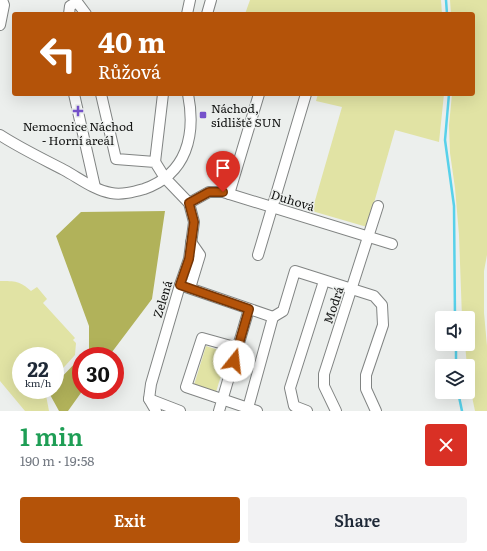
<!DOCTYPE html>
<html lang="en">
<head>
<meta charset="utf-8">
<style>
	:root { --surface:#fff; --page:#f2f2f3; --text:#1f2937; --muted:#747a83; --accent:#b45309 }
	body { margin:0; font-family:Literata,serif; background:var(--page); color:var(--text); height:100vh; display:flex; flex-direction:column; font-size:15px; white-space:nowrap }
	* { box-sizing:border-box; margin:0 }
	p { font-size:13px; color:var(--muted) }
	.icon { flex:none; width:22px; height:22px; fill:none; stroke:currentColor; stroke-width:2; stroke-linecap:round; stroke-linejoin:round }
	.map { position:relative; height:411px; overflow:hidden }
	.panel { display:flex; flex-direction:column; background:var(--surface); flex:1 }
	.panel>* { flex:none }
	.banner { position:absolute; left:12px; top:12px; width:463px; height:84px; border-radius:4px; box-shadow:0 4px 16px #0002; background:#b45309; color:#fff; overflow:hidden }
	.controls { position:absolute; left:435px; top:311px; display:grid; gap:8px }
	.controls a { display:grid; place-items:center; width:40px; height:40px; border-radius:4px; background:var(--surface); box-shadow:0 4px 16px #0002; font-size:20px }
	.speed { position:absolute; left:12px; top:347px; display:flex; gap:8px; font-size:20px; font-weight:700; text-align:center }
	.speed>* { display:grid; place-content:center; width:52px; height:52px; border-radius:50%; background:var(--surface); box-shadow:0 4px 16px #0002; line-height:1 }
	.speed small { font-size:10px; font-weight:400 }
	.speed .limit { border:6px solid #d22; background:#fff; color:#111 }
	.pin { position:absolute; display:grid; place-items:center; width:34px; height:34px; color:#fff; margin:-41px -17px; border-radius:50% 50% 50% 0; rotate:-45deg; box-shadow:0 0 4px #0007 }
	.pin .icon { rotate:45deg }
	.me { position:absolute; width:44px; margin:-22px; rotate:16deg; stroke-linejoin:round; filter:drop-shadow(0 0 3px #0008) }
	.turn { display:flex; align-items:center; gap:14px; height:84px; padding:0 20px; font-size:18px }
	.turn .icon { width:52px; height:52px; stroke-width:2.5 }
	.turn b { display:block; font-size:28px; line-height:34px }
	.round { display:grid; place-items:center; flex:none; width:42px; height:42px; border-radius:4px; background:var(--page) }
	.overview { display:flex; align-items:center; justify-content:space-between; height:68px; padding:0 20px }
	h1 { font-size:24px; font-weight:600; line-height:30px; color:#1e9e55 }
	.action { display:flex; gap:8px; margin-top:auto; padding:8px 20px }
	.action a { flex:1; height:46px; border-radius:4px; background:var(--accent); color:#fff; font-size:16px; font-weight:600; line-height:46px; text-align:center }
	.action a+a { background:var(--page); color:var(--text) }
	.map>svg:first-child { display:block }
	.green { fill:#e1e3a4 }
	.forest { fill:#b1b25a }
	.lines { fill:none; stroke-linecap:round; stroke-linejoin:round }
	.stream { stroke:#58d1ea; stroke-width:2.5 }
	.minor-casing { stroke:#818483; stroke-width:12 }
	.minor { stroke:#fff; stroke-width:10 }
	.route-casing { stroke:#753606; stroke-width:10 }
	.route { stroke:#b45309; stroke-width:7 }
	.poi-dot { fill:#7551cb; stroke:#ecefed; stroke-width:1.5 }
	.labels { text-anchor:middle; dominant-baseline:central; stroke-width:3; stroke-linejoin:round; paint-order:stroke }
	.poi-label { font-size:12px; fill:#131413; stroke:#ecefed; text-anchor:start }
	.street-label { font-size:12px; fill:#131413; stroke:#ecefed }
</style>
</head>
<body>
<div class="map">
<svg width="487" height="411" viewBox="0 0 487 411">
	<rect width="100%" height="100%" fill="#ecefed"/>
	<g class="green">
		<path d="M 250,0 L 441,0 L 442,14 L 245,14 Z"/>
		<path d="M 450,0 L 487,0 L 487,255 L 484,271 L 484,313 L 487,346 L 487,411 L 475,411 L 468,377 L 465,344 L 468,344 L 468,318 L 462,318 L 459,235 L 455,188 L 450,153 L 449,125 L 452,94 L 473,94 L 473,14 L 451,14 Z"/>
		<path d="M 318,94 L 444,94 L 439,142 L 395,130 L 367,227 L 312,211 L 342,107 L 316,101 Z"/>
		<path d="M 0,281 C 15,281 20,281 31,291 L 37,287 L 47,299 L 43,303 L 75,338 L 73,340 L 76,343 L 75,355 L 55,377 L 55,356 L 21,356 L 21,390 L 45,390 L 49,411 L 25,411 L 0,381 Z"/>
		<path d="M 206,346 L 228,353 L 216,392 L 194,385 Z"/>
	</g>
	<g class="forest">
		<path d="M 165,211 L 152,299 L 109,356 L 82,356 L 89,349 L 89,326 L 56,236 L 81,212 Z"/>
		<path d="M 81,357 L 81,390 L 83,390 L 68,411 L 59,411 L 48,391 L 49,390 L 55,390 L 55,384 Z"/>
	</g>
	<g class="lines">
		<g class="stream">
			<path d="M 446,0 L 447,14"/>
			<path d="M 449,94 L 445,140 L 454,206 L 455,318"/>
			<path d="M 456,344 L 456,366"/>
			<path d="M 458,392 L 462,411"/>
		</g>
		<g class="minor-casing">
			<g id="minor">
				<path d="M 69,14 L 70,6 L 77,2 L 86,14"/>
				<path d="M 187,14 L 190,0"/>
				<path d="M 207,14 L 211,0"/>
				<path d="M 0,25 L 4,5 L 2,0"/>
				<path d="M 74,94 L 95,187"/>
				<path d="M 101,94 L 116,159 L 155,162 L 165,178 L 189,203 L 194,222 L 189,259 L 180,285 L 151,384 L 149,399 L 156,411"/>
				<path d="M 0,135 C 20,148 43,159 64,170 C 79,178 94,190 111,193 C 122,195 133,192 144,189 C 187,174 196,135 188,94"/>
				<path d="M 155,162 L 163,94"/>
				<path d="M 229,194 L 259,94"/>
				<path d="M 189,203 L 209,192 L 223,192 L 392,244"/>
				<path d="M 258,255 L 306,94"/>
				<path d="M 180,285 L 273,317 L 248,408 L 186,387 L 202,338 L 238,348"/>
				<path d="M 190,288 L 200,255 L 191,242"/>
				<path d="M 273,317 L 283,311 L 295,271 L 374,296 L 382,305 L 383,325 L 366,375 L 366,389 L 376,411"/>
				<path d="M 149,399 L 180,411"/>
				<path d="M 248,408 L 257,411"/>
				<path d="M 219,411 L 249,309"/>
				<path d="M 307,411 L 294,406 L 290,388 L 324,281"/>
				<path d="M 336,411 L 324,386 L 324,374 L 378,206"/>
			</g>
		</g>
		<use href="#minor" class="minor"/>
	</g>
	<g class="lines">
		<g class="route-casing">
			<path id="route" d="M 223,192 L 209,192 L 189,203 L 194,222 L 189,259 L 180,285 L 249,309 L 234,361"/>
		</g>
		<use href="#route" class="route"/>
	</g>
	<g class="poi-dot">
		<path d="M76 105h4v4h4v4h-4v4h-4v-4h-4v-4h4z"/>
		<rect x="199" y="111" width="8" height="8" rx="2"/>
	</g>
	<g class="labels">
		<g class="poi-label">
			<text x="211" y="108">Náchod,<tspan x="211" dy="14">sídliště SUN</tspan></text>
			<text x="78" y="126" text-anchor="middle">Nemocnice Náchod<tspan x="78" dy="14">- Horní areál</tspan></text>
		</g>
		<g class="street-label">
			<text transform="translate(293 200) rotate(17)">Duhová</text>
			<text transform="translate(162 299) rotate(-73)">Zelená</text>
			<text transform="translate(333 305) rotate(-72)">Modrá</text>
		</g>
	</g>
</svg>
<div class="controls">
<a><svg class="icon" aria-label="sound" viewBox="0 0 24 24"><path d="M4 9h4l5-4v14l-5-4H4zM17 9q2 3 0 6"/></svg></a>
<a><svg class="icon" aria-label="layers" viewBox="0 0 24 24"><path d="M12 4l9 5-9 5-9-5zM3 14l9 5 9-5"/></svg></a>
</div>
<div class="speed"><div>22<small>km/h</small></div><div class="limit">30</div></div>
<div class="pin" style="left:223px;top:192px;background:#d93025"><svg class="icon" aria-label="arrive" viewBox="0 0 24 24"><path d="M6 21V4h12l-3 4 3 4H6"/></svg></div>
<svg class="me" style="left:234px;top:361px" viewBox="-20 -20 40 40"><circle r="19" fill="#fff"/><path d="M0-13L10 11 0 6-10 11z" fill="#b45309"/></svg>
<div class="banner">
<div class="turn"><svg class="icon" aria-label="left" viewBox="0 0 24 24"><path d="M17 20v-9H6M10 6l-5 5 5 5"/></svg><div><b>40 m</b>Růžová</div></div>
</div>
</div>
<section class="panel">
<div class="overview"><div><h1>1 min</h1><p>190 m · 19:58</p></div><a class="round" style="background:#d93025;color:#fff"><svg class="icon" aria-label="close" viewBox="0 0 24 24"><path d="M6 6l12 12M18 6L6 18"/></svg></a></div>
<div class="action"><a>Exit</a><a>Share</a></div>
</section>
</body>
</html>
